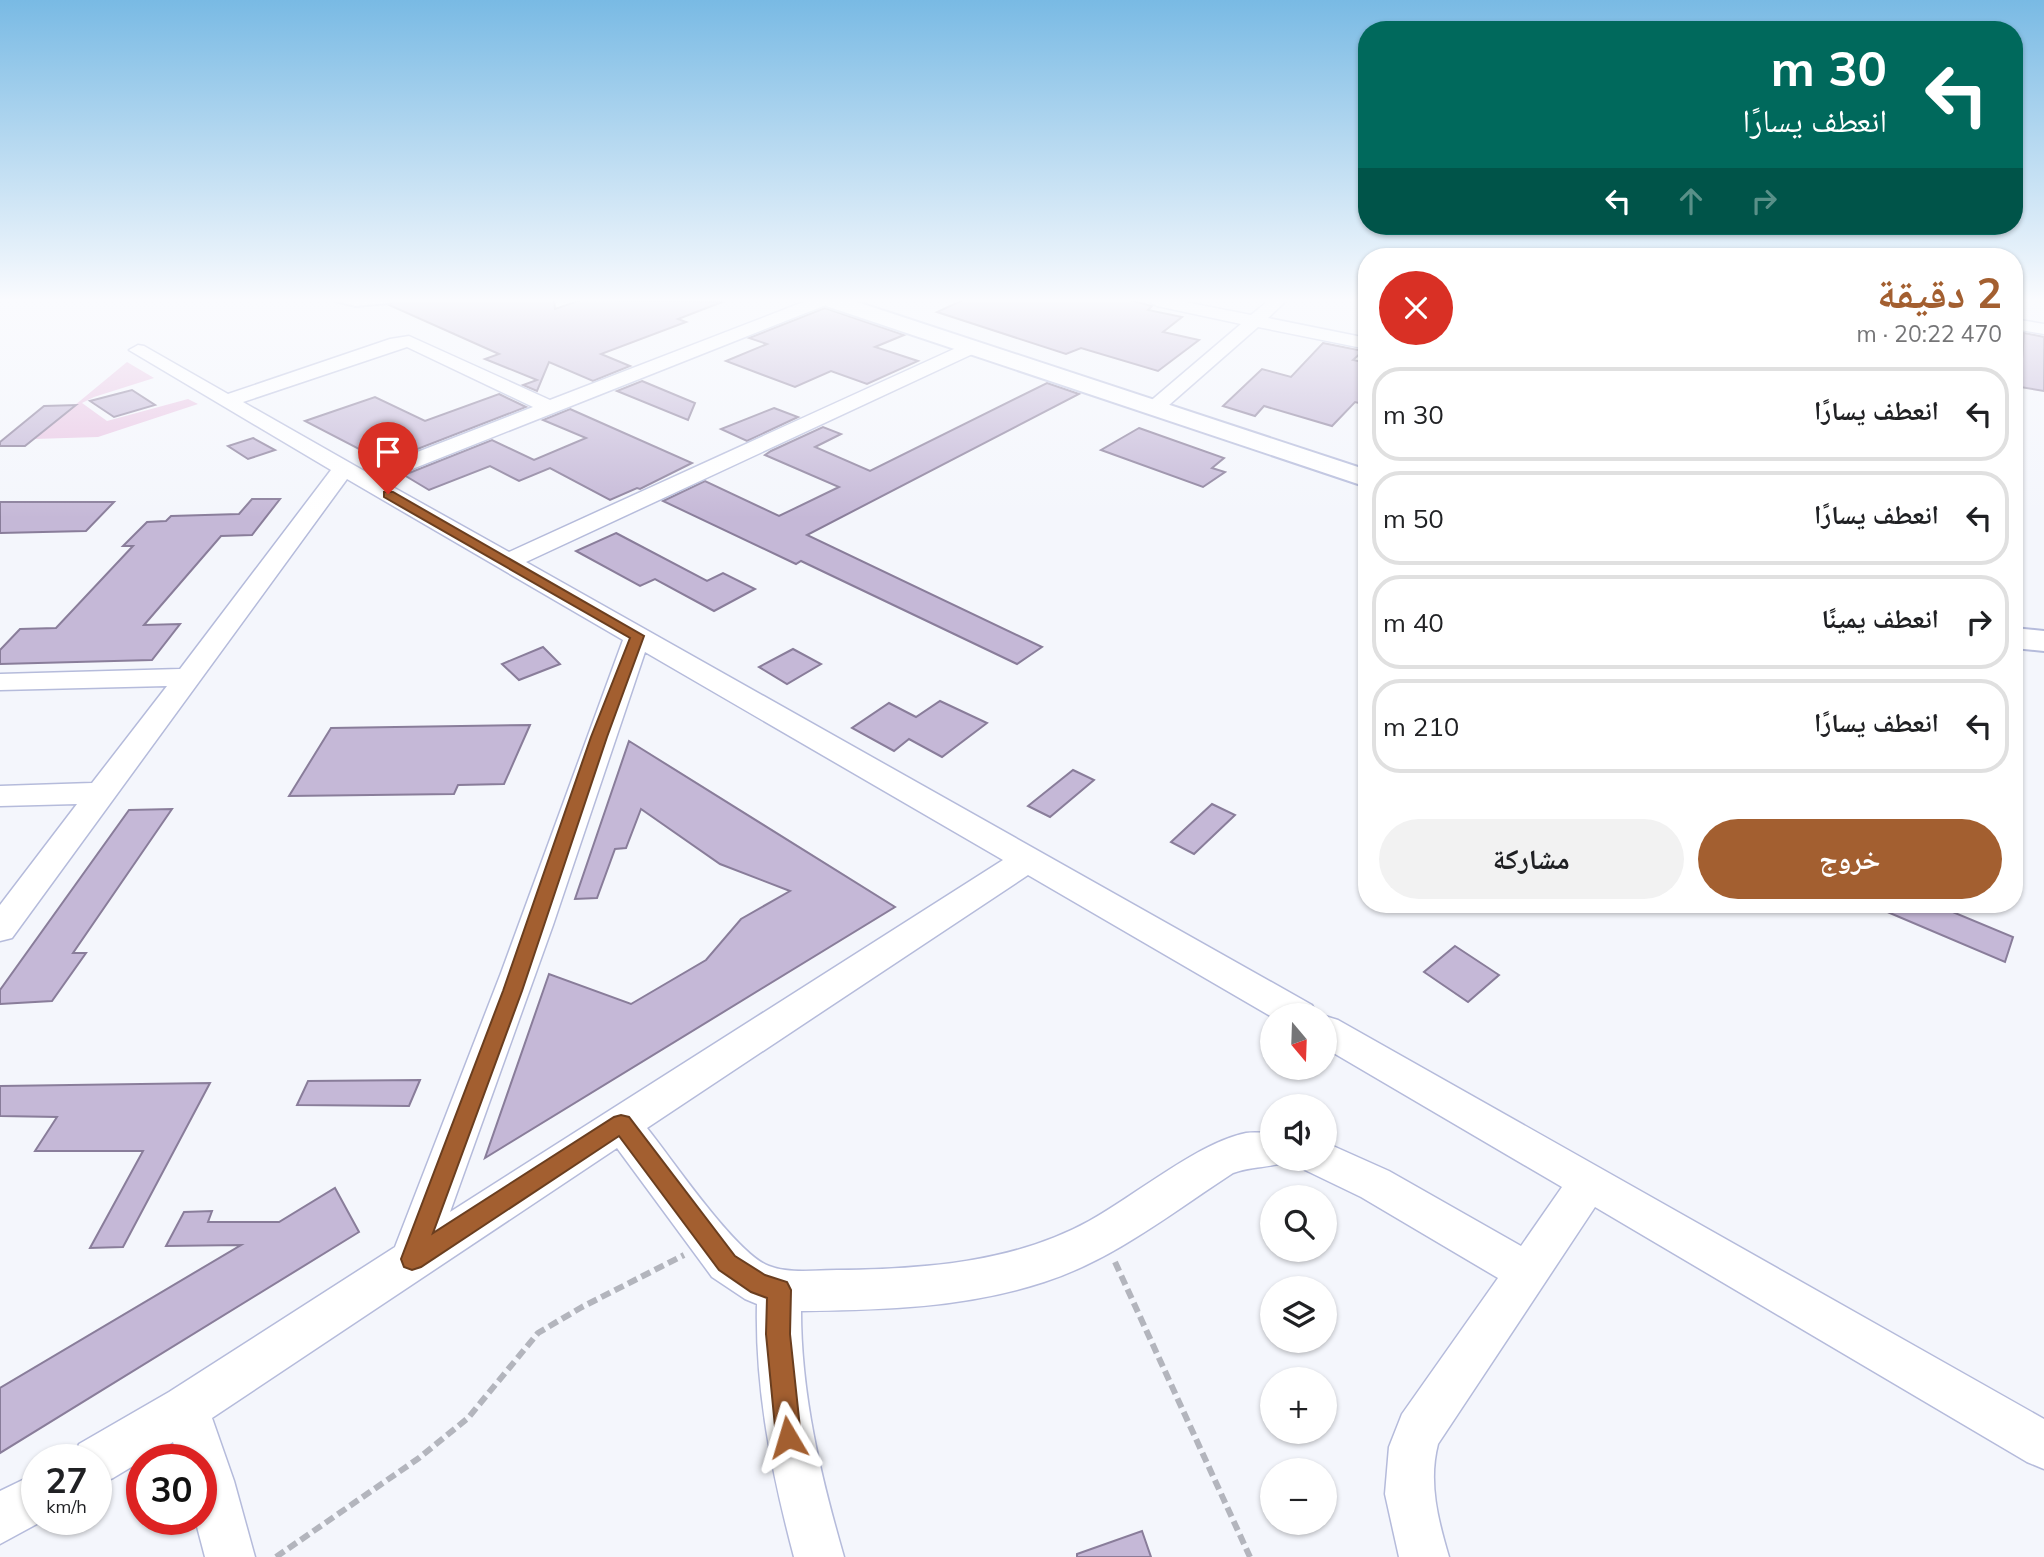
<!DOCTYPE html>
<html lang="ar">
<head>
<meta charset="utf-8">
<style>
	:root { --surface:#fff; --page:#f2f2f2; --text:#202124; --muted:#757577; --line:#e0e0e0; --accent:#a35f30 }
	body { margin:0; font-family:Mulish,"Noto Naskh Arabic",sans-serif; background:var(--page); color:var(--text); direction:rtl; height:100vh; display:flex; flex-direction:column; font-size:26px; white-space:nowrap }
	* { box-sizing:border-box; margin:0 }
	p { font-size:23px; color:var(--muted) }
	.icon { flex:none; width:38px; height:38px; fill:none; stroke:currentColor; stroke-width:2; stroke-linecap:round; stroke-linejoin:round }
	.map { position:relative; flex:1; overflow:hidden; direction:ltr }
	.side { position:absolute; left:1358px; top:248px; width:665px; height:665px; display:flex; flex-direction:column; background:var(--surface); border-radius:28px; box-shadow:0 2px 5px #0004; direction:rtl }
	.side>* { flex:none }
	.hud { position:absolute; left:1358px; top:21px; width:665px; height:214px; border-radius:28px; box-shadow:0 2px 5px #0004; direction:rtl; background:#00695c; color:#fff; overflow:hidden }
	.needle { width:46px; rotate:161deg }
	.buttons { position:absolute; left:1260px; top:1003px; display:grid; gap:14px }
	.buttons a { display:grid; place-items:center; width:77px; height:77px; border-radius:50%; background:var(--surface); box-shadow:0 2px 5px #0004; font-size:35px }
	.speed { position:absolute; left:21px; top:1444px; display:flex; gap:14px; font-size:35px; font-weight:700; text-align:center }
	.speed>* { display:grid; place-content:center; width:91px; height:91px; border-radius:50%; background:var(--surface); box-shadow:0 2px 5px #0004; line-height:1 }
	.speed small { font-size:18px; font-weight:400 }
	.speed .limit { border:10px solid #d22; background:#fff; color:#111 }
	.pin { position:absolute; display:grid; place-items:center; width:60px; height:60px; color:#fff; margin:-72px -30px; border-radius:50% 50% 50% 0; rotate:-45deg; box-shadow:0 0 7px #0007 }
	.pin .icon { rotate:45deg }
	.me { position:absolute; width:77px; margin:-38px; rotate:353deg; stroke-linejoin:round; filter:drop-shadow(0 0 5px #0008) }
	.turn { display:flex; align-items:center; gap:24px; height:147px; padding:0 21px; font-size:32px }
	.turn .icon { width:91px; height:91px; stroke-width:2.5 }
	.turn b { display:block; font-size:49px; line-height:60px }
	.lanes { display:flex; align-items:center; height:66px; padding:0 21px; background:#0003; justify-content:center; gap:35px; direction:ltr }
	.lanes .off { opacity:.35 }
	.round { display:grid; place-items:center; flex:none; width:74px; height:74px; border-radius:37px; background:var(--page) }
	.head { display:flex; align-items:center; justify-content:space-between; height:119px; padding:0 21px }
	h1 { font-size:42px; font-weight:700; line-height:52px; color:var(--accent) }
	.button { display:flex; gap:14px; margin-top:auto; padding:14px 21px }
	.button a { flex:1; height:80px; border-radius:42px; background:var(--accent); color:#fff; font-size:28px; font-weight:700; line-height:80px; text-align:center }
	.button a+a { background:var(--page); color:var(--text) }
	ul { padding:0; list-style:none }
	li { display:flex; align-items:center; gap:21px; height:94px; margin:0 14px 10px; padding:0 7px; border:4px solid var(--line); border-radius:28px }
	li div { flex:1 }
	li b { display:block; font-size:26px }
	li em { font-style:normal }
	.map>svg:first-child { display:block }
	.green { fill:#e9c5e3 }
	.building { fill:#c5b8d7; stroke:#897d9a; stroke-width:2 }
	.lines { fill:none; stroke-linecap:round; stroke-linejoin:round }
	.lane-casing { stroke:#b5bbdb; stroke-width:4 }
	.street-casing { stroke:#b5bbdb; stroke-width:3 }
	.secondary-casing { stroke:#b5bbdb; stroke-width:4 }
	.path { stroke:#b3b5bd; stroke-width:6; stroke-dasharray:10 5; stroke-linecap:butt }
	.lane { fill:#fff; fill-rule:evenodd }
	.street { fill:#fff; fill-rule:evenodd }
	.secondary { fill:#fff; fill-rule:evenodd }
	.route { fill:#a35f30; stroke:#6a3e1f; stroke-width:2 }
</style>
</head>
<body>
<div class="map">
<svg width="2044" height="1557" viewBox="0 0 2044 1557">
	<rect width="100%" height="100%" fill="#f4f6fc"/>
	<path class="green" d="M 127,362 L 154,378 L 94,397 L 82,403 L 107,421 L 188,399 L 198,404 L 98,437 L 34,439 Z"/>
	<g class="building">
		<path d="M 394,300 L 554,300 L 555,309 L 581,300 L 722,302 L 678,319 L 686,322 L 601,354 L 630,366 L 593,381 L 549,362 L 537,391 L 523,385 L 537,380 L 485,359 L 499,354 L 389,305 Z"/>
		<path d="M 963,300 L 1129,300 L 1152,306 L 1148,310 L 1182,317 L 1163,332 L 1199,340 L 1158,371 L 1081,348 L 1066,354 L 937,312 Z"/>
		<path d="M 825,308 L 904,335 L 875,347 L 918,361 L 867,384 L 831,371 L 795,387 L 726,361 L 767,344 L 749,338 Z"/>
		<path d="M 2024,333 L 2044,337 L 2044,391 L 2014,386 L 2014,357 L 2022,359 Z"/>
		<path d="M 1323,343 L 1363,351 L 1353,360 L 1367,363 L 1367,405 L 1355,402 L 1332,426 L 1264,406 L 1255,416 L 1223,406 L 1262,369 L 1291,377 Z"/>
		<path d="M 642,381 L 695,403 L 688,420 L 617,391 Z"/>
		<path d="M 1047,383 L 1079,394 L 807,535 L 1042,647 L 1017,664 L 801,561 L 796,564 L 663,501 L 705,481 L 779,516 L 839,487 L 765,455 L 771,451 L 823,427 L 841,434 L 815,447 L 870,471 Z"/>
		<path d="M 132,390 L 155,405 L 114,417 L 90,401 Z"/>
		<path d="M 499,394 L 526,407 L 384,462 L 305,421 L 375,397 L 425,421 Z"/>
		<path d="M 76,405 L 25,446 L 0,446 L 0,442 L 44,406 Z"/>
		<path d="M 774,408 L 798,417 L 747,441 L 721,429 Z"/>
		<path d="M 570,409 L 692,463 L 640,489 L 637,488 L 610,500 L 550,468 L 519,481 L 490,466 L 429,490 L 404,475 L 492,440 L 534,460 L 586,438 L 543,420 Z"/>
		<path d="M 1139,428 L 1224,458 L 1212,468 L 1225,472 L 1203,487 L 1101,450 Z"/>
		<path d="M 253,438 L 275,450 L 248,459 L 228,446 Z"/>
		<path d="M 252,499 L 280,499 L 252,535 L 221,536 L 144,625 L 180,624 L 152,660 L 0,664 L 0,650 L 20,629 L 56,628 L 133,546 L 123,546 L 147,522 L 166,521 L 171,516 L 239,514 Z"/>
		<path d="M 0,502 L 114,502 L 86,531 L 0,533 Z"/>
		<path d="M 616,533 L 707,581 L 723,573 L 755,589 L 714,611 L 655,579 L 640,586 L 576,551 Z"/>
		<path d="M 543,647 L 560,664 L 519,680 L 502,664 Z"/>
		<path d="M 793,649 L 821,664 L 787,684 L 759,667 Z"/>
		<path d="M 940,701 L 987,723 L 942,757 L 909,739 L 894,751 L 852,728 L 889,703 L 916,717 Z"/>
		<path d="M 530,725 L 504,784 L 458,785 L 454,794 L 289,796 L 331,728 Z"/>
		<path d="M 629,741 L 895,907 L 485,1158 L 549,974 L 631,1004 L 706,960 L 741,919 L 790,891 L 720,864 L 641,809 L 626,848 L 615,849 L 597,898 L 575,899 Z"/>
		<path d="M 1073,770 L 1094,780 L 1050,817 L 1028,806 Z"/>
		<path d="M 1212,804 L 1235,815 L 1194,854 L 1171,842 Z"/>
		<path d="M 172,809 L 73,953 L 86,953 L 52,1001 L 0,1004 L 0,990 L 129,810 Z"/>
		<path d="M 1871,905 L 1936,905 L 2013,937 L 2005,962 Z"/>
		<path d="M 1455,946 L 1499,975 L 1468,1002 L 1424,972 Z"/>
		<path d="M 420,1080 L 409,1106 L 297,1105 L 308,1081 Z"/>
		<path d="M 210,1083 L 123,1247 L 90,1248 L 143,1151 L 35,1151 L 57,1117 L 0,1116 L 0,1086 Z"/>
		<path d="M 335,1188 L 359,1232 L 0,1453 L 0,1388 L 241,1245 L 166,1246 L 184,1212 L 212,1211 L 208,1222 L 279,1222 Z"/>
		<path d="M 1142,1531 L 1151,1557 L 1077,1557 L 1077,1554 Z"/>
	</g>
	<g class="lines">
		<g class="lane-casing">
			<path id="lane" d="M 335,301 L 392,301 L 388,303 L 356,306 Z"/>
		</g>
		<g class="street-casing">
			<g id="street">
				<path d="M 806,301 L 829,301 L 826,305 L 382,481 L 509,552 L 967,343 L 979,343 L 982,347 L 979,351 L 526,562 L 1312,1005 L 1317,1015 L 1272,1017 L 1028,875 L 647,1128 C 672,1159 736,1254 769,1266 C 789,1274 816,1270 837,1270 C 922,1269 1013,1263 1089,1221 C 1133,1197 1199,1142 1246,1133 C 1254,1132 1264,1133 1272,1133 L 1272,1158 L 1288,1158 L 1286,1162 C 1268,1168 1251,1166 1233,1173 C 1173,1212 1113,1260 1044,1282 C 965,1308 883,1310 801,1311 C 801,1395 821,1477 844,1557 L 794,1557 C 772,1474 755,1390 757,1304 L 745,1299 L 712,1277 L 617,1148 L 212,1418 L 234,1481 L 255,1557 L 205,1557 L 195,1519 L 201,1519 L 201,1460 L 179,1460 L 173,1442 L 113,1478 L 96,1485 L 96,1460 L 73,1460 L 79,1444 L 169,1392 L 395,1247 L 501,973 L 623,640 L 347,479 L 12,938 L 0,941 L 0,905 L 77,804 L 0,806 L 0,786 L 92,783 L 167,686 L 0,690 L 0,674 L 180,669 L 331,470 L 129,350 L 138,345 L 144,346 L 228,394 L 390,339 L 409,336 L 550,400 ZM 407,347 L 533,407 L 366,472 L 243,402 ZM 645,652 L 1003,860 L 450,1212 L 553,925 Z"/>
				<path d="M 1148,301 L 1180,301 L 1251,315 L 1268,301 L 1286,301 L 1268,318 L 1367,338 L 1367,349 L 1258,327 L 1161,412 L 1147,412 L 1144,408 L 1147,404 L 1241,324 L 1157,306 Z"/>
				<path d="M 2014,319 L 2044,324 L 2044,334 L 2014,329 Z"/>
				<path d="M 1325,1016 L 1338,1020 L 2044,1419 L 2044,1469 L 2027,1462 L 1595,1207 L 1438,1444 C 1428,1482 1438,1520 1449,1557 L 1399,1557 L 1385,1494 L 1389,1447 L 1402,1414 L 1498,1278 L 1361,1197 L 1305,1170 L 1299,1158 L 1325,1158 L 1325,1143 L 1333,1146 L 1389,1171 L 1521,1246 L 1562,1187 L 1325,1048 Z"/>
				<path d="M 37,1473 L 37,1519 L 46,1519 L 0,1544 L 0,1491 Z"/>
			</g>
		</g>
		<g class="secondary-casing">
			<g id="secondary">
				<path d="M 823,301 L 854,301 L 1367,470 L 1367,487 L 826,306 Z"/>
				<path d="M 2014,628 L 2044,631 L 2044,651 L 2014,648 Z"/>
			</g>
		</g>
		<g class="path">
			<path d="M 1115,1262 L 1250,1557"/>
			<path d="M 276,1557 L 419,1458 L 468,1418 L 538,1333 L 582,1307 L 684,1255"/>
		</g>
		<use href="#lane" class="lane"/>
		<use href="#street" class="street"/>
		<use href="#secondary" class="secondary"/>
	</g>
	<linearGradient id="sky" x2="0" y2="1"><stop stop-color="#79bae4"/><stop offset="0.58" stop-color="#fafbfe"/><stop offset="1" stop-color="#fafbfe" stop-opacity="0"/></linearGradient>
	<rect width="2044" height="518" fill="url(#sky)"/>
	<path class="route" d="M 384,492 L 393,492 L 644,636 L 607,737 L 522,991 L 433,1233 L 614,1117 L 621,1115 L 629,1117 L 735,1256 L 765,1275 L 787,1282 L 791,1290 L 790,1334 L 801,1437 L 797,1446 L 788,1450 L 779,1446 L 776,1437 L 766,1334 L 767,1298 L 751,1292 L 719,1270 L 619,1136 L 421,1267 L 412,1270 L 404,1267 L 401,1259 L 503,991 L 591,737 L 630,638 L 384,497 Z"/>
</svg>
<div class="buttons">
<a><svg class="needle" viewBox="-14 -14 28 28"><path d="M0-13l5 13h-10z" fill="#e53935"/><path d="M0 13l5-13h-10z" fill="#757577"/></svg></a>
<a><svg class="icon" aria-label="sound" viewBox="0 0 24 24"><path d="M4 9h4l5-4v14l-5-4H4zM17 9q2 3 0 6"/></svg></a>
<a><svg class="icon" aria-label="search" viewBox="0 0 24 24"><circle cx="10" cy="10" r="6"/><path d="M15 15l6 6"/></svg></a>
<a><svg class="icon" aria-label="layers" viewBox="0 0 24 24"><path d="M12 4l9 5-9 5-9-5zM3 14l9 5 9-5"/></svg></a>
<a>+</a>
<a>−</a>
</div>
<div class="speed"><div>27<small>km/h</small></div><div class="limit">30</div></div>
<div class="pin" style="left:388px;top:494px;background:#d93025"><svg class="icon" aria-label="arrive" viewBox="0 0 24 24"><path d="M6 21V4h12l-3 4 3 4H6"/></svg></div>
<svg class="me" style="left:788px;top:1437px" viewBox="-20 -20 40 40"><path d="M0-17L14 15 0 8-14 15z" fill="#a35f30" stroke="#fff" stroke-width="4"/></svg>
<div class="hud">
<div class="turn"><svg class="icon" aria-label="left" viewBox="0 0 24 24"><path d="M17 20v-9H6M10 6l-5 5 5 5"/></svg><div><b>30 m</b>انعطف يسارًا</div></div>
<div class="lanes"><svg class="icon" aria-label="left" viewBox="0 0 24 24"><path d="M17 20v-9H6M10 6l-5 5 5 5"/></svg><svg class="icon off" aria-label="ahead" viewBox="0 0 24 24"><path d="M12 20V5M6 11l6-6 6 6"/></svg><svg class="icon off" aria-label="right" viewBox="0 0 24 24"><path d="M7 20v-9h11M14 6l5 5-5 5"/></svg></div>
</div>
<section class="side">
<div class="head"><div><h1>2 دقيقة</h1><p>470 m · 20:22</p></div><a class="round" style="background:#d93025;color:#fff"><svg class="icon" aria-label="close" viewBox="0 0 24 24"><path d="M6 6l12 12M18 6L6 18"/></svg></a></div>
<ul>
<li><svg class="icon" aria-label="left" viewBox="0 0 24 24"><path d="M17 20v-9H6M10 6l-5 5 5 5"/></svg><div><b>انعطف يسارًا</b></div><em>30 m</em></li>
<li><svg class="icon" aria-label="left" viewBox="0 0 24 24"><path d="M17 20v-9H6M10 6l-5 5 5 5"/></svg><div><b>انعطف يسارًا</b></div><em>50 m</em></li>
<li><svg class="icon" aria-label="right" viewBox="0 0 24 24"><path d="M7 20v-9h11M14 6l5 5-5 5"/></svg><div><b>انعطف يمينًا</b></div><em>40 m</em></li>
<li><svg class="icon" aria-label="left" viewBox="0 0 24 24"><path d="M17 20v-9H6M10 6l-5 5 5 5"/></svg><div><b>انعطف يسارًا</b></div><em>210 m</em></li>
</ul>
<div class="button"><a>خروج</a><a>مشاركة</a></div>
</section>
</div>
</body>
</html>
